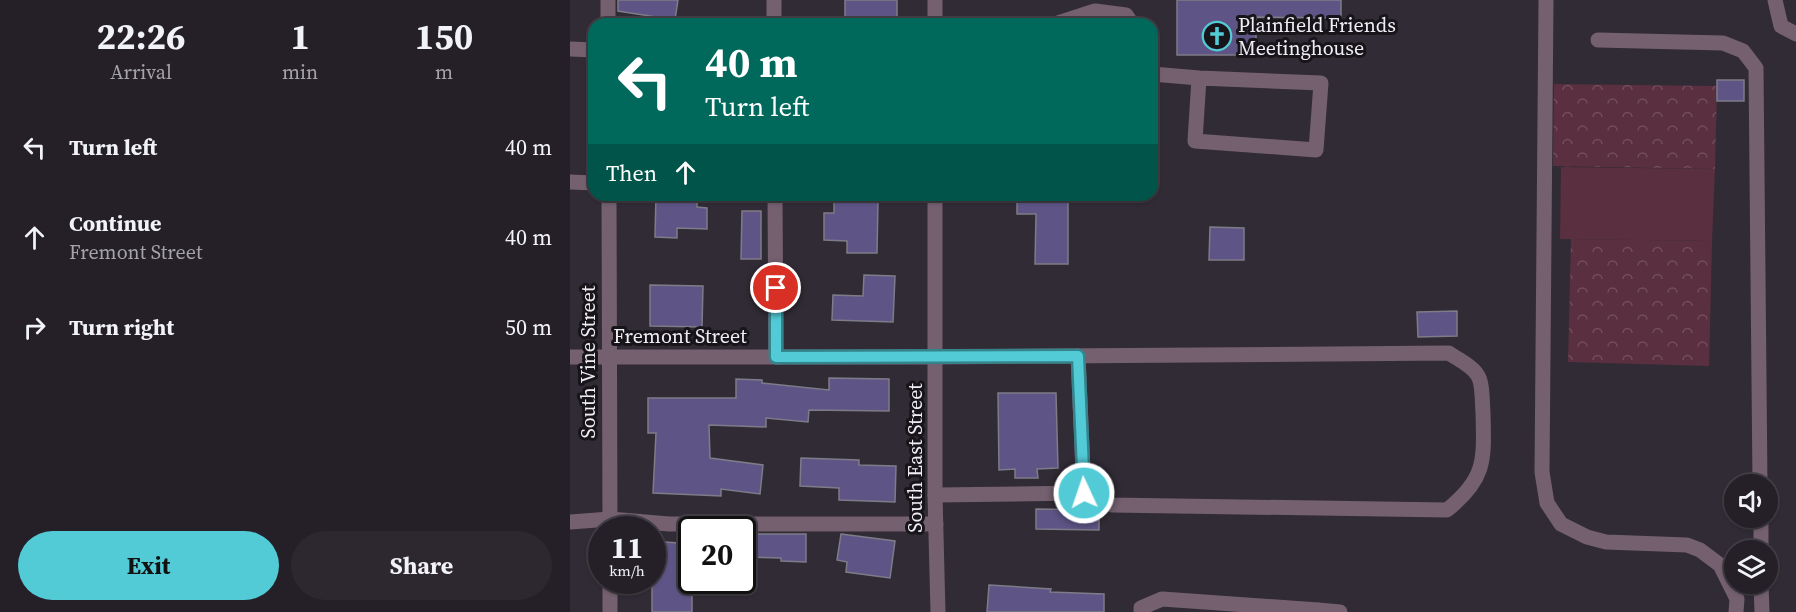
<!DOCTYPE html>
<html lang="en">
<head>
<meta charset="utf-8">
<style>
	:root { --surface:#252028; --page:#2d2830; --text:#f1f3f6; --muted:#a3a3a8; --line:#423e45; --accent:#52cbd7 }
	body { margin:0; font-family:"Source Serif 4",serif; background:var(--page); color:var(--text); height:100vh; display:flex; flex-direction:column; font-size:22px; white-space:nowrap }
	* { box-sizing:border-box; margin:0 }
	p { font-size:20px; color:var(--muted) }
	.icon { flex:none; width:33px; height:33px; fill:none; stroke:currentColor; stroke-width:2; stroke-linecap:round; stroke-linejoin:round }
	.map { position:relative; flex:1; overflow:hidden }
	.sheet { display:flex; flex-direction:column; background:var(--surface); width:570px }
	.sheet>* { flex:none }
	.top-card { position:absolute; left:18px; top:18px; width:570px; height:183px; border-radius:18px; box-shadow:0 2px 4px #0004,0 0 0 2px var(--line); background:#00695c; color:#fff; overflow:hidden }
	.fabs { position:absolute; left:1154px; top:474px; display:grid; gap:12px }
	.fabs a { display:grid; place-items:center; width:54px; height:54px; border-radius:50%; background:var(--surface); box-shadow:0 2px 4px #0004,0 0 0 2px var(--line); font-size:30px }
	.speed { position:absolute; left:18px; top:516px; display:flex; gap:12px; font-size:30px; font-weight:700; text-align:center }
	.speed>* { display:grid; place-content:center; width:78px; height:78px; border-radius:50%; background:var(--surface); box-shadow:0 2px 4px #0004,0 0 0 2px var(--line); line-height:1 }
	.speed small { font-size:15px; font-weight:400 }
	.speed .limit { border:3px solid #111; border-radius:9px; background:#fff; color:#111 }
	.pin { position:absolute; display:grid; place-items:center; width:51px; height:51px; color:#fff; margin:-26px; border:3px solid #fff; border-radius:50%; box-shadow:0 2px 6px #0007 }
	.me { position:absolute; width:66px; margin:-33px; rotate:357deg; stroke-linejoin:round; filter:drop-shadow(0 0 4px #0008) }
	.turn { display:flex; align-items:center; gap:21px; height:126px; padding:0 18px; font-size:27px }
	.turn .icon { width:78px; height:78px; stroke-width:2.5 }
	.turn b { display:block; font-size:42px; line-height:51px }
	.then { display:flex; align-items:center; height:57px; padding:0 18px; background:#0003; gap:12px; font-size:22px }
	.eta { display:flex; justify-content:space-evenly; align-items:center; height:102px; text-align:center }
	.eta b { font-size:36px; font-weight:700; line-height:42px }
	.cta { display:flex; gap:12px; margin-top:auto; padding:12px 18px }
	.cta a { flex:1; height:69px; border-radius:36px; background:var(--accent); color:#111; font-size:24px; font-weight:700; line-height:69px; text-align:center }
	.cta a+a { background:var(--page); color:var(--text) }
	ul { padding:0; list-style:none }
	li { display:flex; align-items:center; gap:18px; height:90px; padding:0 18px }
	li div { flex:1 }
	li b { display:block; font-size:22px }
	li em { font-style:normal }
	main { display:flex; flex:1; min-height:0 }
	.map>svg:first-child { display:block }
	.park { fill:url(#park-crowns) }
	.pitch { fill:#5a2f3f }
	.building { fill:#5e5586; stroke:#7d7c88; stroke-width:1.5 }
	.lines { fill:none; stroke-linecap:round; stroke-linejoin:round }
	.minor { stroke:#74606f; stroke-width:15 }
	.route-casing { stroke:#35848c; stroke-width:15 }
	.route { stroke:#52cbd7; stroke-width:10 }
	.labels { text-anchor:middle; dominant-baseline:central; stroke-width:6; stroke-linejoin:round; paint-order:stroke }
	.poi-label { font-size:20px; fill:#f1edf4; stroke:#171519; text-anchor:start }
	.street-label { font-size:20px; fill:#f1edf4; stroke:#171519 }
</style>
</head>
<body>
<main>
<section class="sheet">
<div class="eta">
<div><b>22:26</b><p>Arrival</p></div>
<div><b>1</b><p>min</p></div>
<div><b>150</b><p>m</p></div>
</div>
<ul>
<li><svg class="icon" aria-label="left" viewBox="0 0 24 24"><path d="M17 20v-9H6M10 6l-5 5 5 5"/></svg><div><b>Turn left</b></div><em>40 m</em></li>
<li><svg class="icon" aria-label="ahead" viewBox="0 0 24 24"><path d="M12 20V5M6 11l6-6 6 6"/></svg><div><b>Continue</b><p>Fremont Street</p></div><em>40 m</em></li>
<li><svg class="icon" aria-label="right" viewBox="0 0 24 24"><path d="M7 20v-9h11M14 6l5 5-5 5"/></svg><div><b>Turn right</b></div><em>50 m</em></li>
</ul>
<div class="cta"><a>Exit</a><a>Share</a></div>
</section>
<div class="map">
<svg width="1226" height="612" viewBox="0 0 1226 612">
	<defs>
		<pattern id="park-crowns" width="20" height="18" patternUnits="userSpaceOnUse" patternTransform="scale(1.5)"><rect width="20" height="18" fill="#5a2f3f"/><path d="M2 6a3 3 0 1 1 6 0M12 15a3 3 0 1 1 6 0" fill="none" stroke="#724d5b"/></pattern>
	</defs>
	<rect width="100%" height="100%" fill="#312b35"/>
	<g class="park">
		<path d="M 984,84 L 1147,86 L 1145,169 L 983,166 Z"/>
		<path d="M 1001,239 L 1142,241 L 1139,366 L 998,362 Z"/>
	</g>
	<path class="pitch" d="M 991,167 L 1145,169 L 1142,241 L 990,239 Z"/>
	<g class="building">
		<path d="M 48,0 L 108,0 L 105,20 L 48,11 Z"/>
		<path d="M 275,0 L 327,0 L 327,24 L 275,23 Z"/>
		<path d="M 607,0 L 771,0 L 771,18 L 686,17 L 686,55 L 607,55 Z"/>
		<rect x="1147" y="80" width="27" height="21"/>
		<path d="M 86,195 L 127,196 L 127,207 L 137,208 L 137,229 L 107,228 L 107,238 L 85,237 Z"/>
		<path d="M 447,195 L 498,195 L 498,264 L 465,264 L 466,214 L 447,214 Z"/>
		<path d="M 264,200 L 308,202 L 307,253 L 277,253 L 277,241 L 254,240 L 254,213 L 264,213 Z"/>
		<path d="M 172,211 L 191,211 L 191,259 L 171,259 Z"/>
		<path d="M 640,227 L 674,228 L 674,260 L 639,260 Z"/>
		<path d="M 294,275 L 325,276 L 323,322 L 262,320 L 263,295 L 293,296 Z"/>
		<path d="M 80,285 L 133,286 L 132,327 L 80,326 Z"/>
		<path d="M 887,311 L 887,336 L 848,337 L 847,312 Z"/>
		<path d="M 259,378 L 319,379 L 319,411 L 239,410 L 238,422 L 196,418 L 196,427 L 139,425 L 140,458 L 193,465 L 190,494 L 151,489 L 151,496 L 83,493 L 86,433 L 78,433 L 78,398 L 166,398 L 166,379 L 192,380 L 192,383 L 259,390 Z"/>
		<path d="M 428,393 L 486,393 L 488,468 L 467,469 L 468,478 L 445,478 L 445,469 L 429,470 Z"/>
		<path d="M 231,458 L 289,460 L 289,465 L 326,466 L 325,502 L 269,500 L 269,488 L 230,486 Z"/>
		<path d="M 466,509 L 529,510 L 529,530 L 466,529 Z"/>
		<path d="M 172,534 L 236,534 L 236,562 L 211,561 L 211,558 L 172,557 Z"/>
		<path d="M 271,534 L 325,541 L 320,578 L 276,572 L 277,562 L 267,560 Z"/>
		<path d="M 82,541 L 122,544 L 122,612 L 82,612 Z"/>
		<path d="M 419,585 L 481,589 L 480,592 L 534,594 L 534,612 L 417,612 Z"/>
	</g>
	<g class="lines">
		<g class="minor">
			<path d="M 38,0 L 38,24"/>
			<path d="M 204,0 L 204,24"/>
			<path d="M 976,0 L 972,472 L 977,503 L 991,524 L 1017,537 L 1036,542 L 1117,545 L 1130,550 L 1150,565 L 1167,599 L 1166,612"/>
			<path d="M 1205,0 L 1211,26 L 1226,34"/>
			<path d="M 365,24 L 365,0"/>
			<path d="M 485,24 L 525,11 L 556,15 L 562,24"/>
			<path d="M 1028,40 L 1153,43 L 1173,51 L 1186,68 L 1190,484"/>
			<path d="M 0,49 L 24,50"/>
			<path d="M 582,74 L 629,78 L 751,83 L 746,150 L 625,141 L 629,78"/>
			<path d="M 0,182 L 24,183"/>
			<path d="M 39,195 L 40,530"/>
			<path d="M 205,195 L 206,357"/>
			<path d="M 365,195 L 365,495 L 368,612"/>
			<path d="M 508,356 L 514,493"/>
			<path d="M 0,357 L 365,357 L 879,353 C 887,359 903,366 908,376 C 913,384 912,403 913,412 C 914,459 917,478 877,510 L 542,505 L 514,493 L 365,495"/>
			<path d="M 1191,518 L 1191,550"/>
			<path d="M 0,522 L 40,519 L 99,524 L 366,524"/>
			<path d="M 40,580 L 40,612"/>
			<path d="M 1191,584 L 1192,612"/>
			<path d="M 748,610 L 770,612"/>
			<path d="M 571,612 L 571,608 L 592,599 L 748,610 L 748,612"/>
		</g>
	</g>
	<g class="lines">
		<g class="route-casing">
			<path id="route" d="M 206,288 L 206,357 L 508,356 L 514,493"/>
		</g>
		<use href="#route" class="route"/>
	</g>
	<defs>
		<g id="church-ring" transform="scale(1.5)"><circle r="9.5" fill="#171519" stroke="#52cbd7" stroke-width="1.5"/><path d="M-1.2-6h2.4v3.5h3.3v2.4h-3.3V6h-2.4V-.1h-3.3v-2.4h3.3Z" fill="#52cbd7"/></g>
	</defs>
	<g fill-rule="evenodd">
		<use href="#church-ring" x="647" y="36"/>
	</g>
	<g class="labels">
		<g class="poi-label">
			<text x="668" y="25">Plainfield Friends<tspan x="668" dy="23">Meetinghouse</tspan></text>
		</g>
		<g class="street-label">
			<text x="110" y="336">Fremont Street</text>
			<text transform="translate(18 362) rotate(-90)">South Vine Street</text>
			<text transform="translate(345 458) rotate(-90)">South East Street</text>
		</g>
	</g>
</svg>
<div class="fabs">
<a><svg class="icon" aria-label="sound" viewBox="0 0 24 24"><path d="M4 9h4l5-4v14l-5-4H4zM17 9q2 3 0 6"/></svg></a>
<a><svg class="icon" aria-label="layers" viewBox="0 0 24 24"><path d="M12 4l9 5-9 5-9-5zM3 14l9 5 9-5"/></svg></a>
</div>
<div class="speed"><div>11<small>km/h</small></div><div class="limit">20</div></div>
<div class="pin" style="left:206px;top:288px;background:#d93025"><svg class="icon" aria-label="arrive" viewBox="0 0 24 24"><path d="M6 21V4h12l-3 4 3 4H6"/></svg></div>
<svg class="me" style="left:514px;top:493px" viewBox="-20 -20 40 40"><circle r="17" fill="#52cbd7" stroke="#fff" stroke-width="3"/><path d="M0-11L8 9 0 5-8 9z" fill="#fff"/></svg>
<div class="top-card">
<div class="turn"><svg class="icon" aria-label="left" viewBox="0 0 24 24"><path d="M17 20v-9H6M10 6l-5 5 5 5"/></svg><div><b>40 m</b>Turn left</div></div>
<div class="then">Then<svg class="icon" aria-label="ahead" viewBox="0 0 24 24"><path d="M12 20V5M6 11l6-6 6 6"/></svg></div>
</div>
</div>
</main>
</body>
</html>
